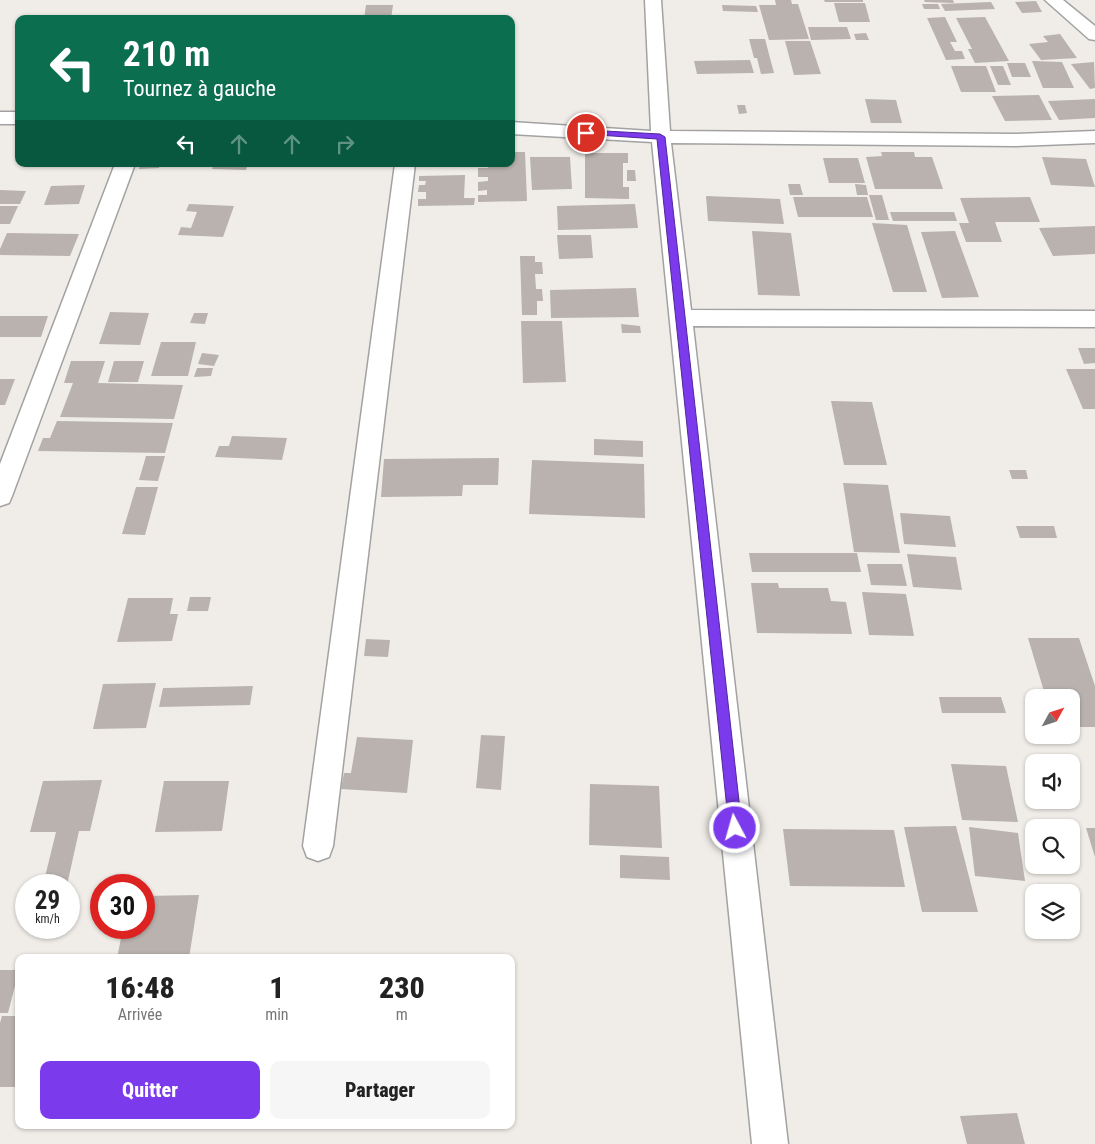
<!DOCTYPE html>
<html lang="fr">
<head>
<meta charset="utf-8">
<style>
	:root { --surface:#fff; --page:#f6f6f6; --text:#222; --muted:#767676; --accent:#7c3aed }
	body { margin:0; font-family:"Roboto Condensed",sans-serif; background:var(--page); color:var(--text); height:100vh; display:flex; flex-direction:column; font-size:19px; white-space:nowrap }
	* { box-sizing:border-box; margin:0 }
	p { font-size:16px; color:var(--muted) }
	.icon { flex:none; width:28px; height:28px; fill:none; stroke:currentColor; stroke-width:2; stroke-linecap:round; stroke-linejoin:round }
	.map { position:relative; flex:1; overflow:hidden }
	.sheet { position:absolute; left:15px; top:954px; width:500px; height:175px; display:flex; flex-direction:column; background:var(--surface); border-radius:10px; box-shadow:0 1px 4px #0004 }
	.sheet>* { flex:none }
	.top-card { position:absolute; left:15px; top:15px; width:500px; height:152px; border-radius:10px; box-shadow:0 1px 4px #0004; background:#0b6e4f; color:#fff; overflow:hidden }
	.needle { width:32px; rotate:50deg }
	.fabs { position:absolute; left:1025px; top:689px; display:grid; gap:10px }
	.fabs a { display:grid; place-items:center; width:55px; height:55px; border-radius:10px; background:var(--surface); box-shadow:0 1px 4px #0004; font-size:25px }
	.speed { position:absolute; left:15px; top:874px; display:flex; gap:10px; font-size:25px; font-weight:700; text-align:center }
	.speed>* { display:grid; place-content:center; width:65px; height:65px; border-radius:50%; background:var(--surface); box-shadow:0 1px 4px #0004; line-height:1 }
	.speed small { font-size:12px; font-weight:400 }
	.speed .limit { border:8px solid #d22; background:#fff; color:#111 }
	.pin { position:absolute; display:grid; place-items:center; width:42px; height:42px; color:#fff; margin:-21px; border:2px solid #fff; border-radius:50%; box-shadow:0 1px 5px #0007 }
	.me { position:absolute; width:55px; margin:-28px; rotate:354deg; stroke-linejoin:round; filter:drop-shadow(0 0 4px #0008) }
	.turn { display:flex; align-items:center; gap:18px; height:105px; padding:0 25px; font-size:22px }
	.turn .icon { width:65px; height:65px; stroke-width:2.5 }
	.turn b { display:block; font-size:35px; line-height:42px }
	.lanes { display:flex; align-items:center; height:48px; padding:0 25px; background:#0003; justify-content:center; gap:25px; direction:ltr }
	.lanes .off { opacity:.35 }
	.eta { display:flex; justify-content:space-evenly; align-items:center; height:85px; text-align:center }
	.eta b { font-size:30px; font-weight:800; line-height:35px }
	.action { display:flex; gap:10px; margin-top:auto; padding:10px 25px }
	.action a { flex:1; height:58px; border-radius:10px; background:var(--accent); color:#fff; font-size:20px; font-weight:800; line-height:58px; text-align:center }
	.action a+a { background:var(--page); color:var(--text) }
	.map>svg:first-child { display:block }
	.building { fill:#b9b2ae }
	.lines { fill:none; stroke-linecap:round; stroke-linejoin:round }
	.street-casing { stroke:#a2a2a2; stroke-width:3 }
	.street { fill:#fff; fill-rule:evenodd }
	.route { fill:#7c3aed; stroke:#51269a }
</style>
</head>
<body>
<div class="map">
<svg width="1095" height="1144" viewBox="0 0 1095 1144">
	<rect width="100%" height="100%" fill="#f0ede8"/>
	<g class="building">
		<path d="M 775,0 L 791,0 L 792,4 L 798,4 L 809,39 L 769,40 L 759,5 L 776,5 Z"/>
		<path d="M 824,0 L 863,0 L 863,2 L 825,2 Z"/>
		<path d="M 924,0 L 953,0 L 954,3 L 925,2 Z"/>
		<path d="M 1036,1 L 1042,12 L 1022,13 L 1015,2 Z"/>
		<path d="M 991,2 L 995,9 L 945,11 L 941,4 Z"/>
		<path d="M 834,3 L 865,3 L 870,22 L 839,22 Z"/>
		<path d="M 922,4 L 938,4 L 940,9 L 924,9 Z"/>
		<path d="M 366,5 L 393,5 L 391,19 L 364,19 Z"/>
		<path d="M 722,5 L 756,6 L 758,12 L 723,11 Z"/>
		<path d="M 945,17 L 957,42 L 950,42 L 955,51 L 962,51 L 965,59 L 946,60 L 927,18 Z"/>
		<path d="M 985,17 L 1009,61 L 975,63 L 968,49 L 972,49 L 956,18 Z"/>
		<path d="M 808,27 L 847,27 L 851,39 L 811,40 Z"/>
		<path d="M 866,33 L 869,40 L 856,40 L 854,34 Z"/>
		<path d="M 1060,34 L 1077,58 L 1041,60 L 1029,44 L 1048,42 L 1043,36 Z"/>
		<path d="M 749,39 L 765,39 L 774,73 L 761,74 L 757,58 L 754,58 Z"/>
		<path d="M 785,41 L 810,41 L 821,74 L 794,75 Z"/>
		<path d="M 750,60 L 754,73 L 697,74 L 694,61 Z"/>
		<path d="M 1032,61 L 1062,62 L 1074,88 L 1043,88 Z"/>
		<path d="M 1094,62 L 1095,88 L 1090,89 L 1071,64 Z"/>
		<path d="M 1007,63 L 1025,63 L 1031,77 L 1012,77 Z"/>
		<path d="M 951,66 L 986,66 L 996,92 L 961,92 Z"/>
		<path d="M 990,66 L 1003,66 L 1011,85 L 998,85 Z"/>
		<path d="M 1039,95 L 1052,120 L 1005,121 L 992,96 Z"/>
		<path d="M 865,99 L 896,100 L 902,123 L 871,123 Z"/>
		<path d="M 1095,99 L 1095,118 L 1059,120 L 1048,101 Z"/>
		<path d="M 737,105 L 745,105 L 747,113 L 739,114 Z"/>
		<path d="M 511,152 L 525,152 L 527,201 L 478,202 L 478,195 L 487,195 L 487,190 L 478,191 L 478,182 L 488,181 L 488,177 L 478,177 L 478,168 L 488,168 L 488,164 L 511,164 Z"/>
		<path d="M 881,152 L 914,152 L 915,157 L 932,157 L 943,189 L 875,189 L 866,157 L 882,156 Z"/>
		<path d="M 585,153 L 628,153 L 628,163 L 623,163 L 623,187 L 629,187 L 629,199 L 585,198 Z"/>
		<path d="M 530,157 L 570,157 L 572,189 L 532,190 Z"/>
		<path d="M 1042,157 L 1086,159 L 1095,187 L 1051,185 Z"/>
		<path d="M 823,158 L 858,158 L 865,183 L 829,183 Z"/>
		<path d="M 140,164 L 160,164 L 159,168 L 139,169 Z"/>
		<path d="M 214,164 L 248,164 L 246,170 L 212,169 Z"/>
		<path d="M 627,170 L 635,170 L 636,181 L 627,181 Z"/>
		<path d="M 465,175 L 464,198 L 475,198 L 474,205 L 418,206 L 418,199 L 426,199 L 426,192 L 418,192 L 419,185 L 425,185 L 426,181 L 419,181 L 419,176 Z"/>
		<path d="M 788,184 L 800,184 L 803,195 L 790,195 Z"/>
		<path d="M 855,184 L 866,185 L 868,195 L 857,195 Z"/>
		<path d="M 85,185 L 79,204 L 44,205 L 51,186 Z"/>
		<path d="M 0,190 L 26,191 L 20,204 L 0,204 Z"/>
		<path d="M 869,195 L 882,195 L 889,220 L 876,220 Z"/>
		<path d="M 706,196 L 780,199 L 784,224 L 708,221 Z"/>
		<path d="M 793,197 L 867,197 L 873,217 L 798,217 Z"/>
		<path d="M 1030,197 L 1040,222 L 995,222 L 1002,242 L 966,242 L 959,223 L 969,223 L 960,198 Z"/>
		<path d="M 189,204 L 234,206 L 223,237 L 178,235 L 181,227 L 191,228 L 197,212 L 186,211 Z"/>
		<path d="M 635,204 L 638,228 L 558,230 L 557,206 Z"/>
		<path d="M 0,206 L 18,206 L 10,224 L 0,224 Z"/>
		<path d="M 890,212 L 954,212 L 957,221 L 893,221 Z"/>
		<path d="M 872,223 L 907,225 L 927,292 L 893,292 Z"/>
		<path d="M 1095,226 L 1095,254 L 1053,256 L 1039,228 Z"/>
		<path d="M 752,231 L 791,233 L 800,296 L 758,295 Z"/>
		<path d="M 955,231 L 979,297 L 942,298 L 921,232 Z"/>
		<path d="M 7,233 L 79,234 L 70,256 L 0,255 L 0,249 Z"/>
		<path d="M 557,235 L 591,235 L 593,258 L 559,259 Z"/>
		<path d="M 520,256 L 535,256 L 535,262 L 542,262 L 543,274 L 535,274 L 536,289 L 542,289 L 543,301 L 537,301 L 537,315 L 522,315 Z"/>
		<path d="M 636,288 L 639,317 L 551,318 L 550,290 Z"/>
		<path d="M 110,312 L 149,313 L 140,345 L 99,344 Z"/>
		<path d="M 194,313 L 208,313 L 205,324 L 190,323 Z"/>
		<path d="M 0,316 L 48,316 L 41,337 L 0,337 Z"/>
		<path d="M 521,321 L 562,321 L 566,382 L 523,383 Z"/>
		<path d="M 621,324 L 640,326 L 641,333 L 622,333 Z"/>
		<path d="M 161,342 L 196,342 L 188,376 L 151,376 Z"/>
		<path d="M 1078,348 L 1095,348 L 1095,363 L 1084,364 Z"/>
		<path d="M 202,353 L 219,355 L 214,366 L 198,364 Z"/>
		<path d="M 71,361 L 105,361 L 98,383 L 183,385 L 174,419 L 60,417 L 73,383 L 64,383 Z"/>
		<path d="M 114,361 L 144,361 L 138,382 L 108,382 Z"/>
		<path d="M 197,368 L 213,368 L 211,376 L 194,377 Z"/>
		<path d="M 1066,369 L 1095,369 L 1095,409 L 1083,409 Z"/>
		<path d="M 0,379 L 15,379 L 5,405 L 0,405 Z"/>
		<path d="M 831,401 L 872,402 L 887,465 L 844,465 Z"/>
		<path d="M 57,421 L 173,423 L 165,453 L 38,451 L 43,438 L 50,438 Z"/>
		<path d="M 232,436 L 287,438 L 282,460 L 215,457 L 219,446 L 229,446 Z"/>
		<path d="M 594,439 L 643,441 L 643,457 L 594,455 Z"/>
		<path d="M 146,456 L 165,456 L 158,481 L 139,480 Z"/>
		<path d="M 499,458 L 498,485 L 463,485 L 462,496 L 381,497 L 384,459 Z"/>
		<path d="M 532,460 L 644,464 L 645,518 L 529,514 Z"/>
		<path d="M 1009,470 L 1026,470 L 1028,479 L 1012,479 Z"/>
		<path d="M 843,483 L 888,485 L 900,553 L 854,552 Z"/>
		<path d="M 136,487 L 158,487 L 145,535 L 122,534 Z"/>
		<path d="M 900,513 L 950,516 L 956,547 L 904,544 Z"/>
		<path d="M 1016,526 L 1054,526 L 1057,538 L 1020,538 Z"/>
		<path d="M 749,553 L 857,553 L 861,572 L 752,572 Z"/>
		<path d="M 907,554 L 956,557 L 962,590 L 913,587 Z"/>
		<path d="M 867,564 L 902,564 L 907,586 L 871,585 Z"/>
		<path d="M 751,583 L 778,583 L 779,588 L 828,588 L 831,601 L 846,602 L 852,634 L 757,633 Z"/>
		<path d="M 862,592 L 906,594 L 914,636 L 869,635 Z"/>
		<path d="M 190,597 L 211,597 L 208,611 L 187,611 Z"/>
		<path d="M 128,598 L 173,598 L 170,614 L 178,614 L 172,641 L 117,642 Z"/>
		<path d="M 1028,638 L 1079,638 L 1095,686 L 1095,727 L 1071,727 L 1071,698 L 1046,698 Z"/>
		<path d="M 366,639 L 390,640 L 388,657 L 364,656 Z"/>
		<path d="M 156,683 L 146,728 L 93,729 L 103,684 Z"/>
		<path d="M 253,686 L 250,705 L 159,707 L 163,688 Z"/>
		<path d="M 939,697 L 1001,697 L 1006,713 L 942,713 Z"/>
		<path d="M 481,735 L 505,736 L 501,790 L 476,788 Z"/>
		<path d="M 357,737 L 413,740 L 407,793 L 341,789 L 344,773 L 351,773 Z"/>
		<path d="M 951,764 L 1006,766 L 1018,822 L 962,820 Z"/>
		<path d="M 102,780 L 90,831 L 79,831 L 67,885 L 43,885 L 56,832 L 30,832 L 43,781 Z"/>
		<path d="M 164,781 L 229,781 L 222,831 L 155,832 Z"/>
		<path d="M 590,784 L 659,786 L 662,848 L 589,845 Z"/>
		<path d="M 956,826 L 978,912 L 922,912 L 904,827 Z"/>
		<path d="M 969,827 L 1018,833 L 1025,881 L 975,876 Z"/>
		<path d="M 1086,828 L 1095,828 L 1095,857 Z"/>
		<path d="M 783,829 L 894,830 L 905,887 L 790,886 Z"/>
		<path d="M 620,855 L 669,857 L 670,880 L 620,878 Z"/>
		<path d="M 199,895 L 189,958 L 117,958 L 123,928 L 144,928 L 144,896 Z"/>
		<path d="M 0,970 L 19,970 L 8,1013 L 0,1013 Z"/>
		<path d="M 2,1016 L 19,1016 L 19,1087 L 0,1087 L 0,1023 Z"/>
		<path d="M 1017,1113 L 1025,1144 L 967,1144 L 960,1116 Z"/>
	</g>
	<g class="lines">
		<g class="street-casing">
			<g id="street">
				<path d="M 645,0 L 661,0 L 670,131 L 1015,134 L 1095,131 L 1095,143 L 1015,146 L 671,143 L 691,310 L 1095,311 L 1095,327 L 693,326 L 788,1144 L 752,1144 L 652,142 L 511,134 L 511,122 L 651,131 Z"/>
				<path d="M 1045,0 L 1063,0 L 1095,26 L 1095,40 L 1089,39 Z"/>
				<rect x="0" y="112" width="19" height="12"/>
				<path d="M 115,164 L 135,164 L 12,496 L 9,503 L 0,506 L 0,464 Z"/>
				<path d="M 395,164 L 415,164 L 333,846 L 329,857 L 318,861 L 307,857 L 303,846 Z"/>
			</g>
		</g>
		<use href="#street" class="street"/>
	</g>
	<path class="route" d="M 586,130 L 660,134 L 665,137 L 742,828 L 740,833 L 735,835 L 730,833 L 729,828 L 657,139 L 583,134 L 583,131 Z"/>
</svg>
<div class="fabs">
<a><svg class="needle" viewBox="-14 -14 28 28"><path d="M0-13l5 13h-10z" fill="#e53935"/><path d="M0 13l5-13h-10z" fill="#767676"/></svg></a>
<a><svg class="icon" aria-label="sound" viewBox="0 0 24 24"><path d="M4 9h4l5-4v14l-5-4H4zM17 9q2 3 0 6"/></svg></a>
<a><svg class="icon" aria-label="search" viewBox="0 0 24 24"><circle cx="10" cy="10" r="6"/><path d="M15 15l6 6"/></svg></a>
<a><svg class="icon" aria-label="layers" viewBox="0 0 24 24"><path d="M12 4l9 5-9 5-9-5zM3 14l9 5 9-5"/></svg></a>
</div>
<div class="speed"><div>29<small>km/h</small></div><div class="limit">30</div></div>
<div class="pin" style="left:586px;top:133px;background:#d93025"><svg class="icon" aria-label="arrive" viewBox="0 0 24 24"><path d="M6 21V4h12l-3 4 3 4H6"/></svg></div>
<svg class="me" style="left:735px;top:828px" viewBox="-20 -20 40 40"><circle r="17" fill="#7c3aed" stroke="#fff" stroke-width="3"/><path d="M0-11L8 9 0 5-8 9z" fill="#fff"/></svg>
<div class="top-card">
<div class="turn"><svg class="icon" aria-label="left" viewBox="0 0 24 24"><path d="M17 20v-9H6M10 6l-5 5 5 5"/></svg><div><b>210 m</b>Tournez à gauche</div></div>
<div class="lanes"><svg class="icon" aria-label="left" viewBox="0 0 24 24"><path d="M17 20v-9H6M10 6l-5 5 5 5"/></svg><svg class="icon off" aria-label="ahead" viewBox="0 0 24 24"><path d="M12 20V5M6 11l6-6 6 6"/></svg><svg class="icon off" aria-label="ahead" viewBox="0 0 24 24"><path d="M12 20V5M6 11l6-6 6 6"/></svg><svg class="icon off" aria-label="right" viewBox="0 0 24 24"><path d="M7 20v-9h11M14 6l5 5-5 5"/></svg></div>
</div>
<section class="sheet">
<div class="eta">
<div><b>16:48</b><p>Arrivée</p></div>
<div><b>1</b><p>min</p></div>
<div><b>230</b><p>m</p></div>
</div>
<div class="action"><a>Quitter</a><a>Partager</a></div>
</section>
</div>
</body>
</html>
